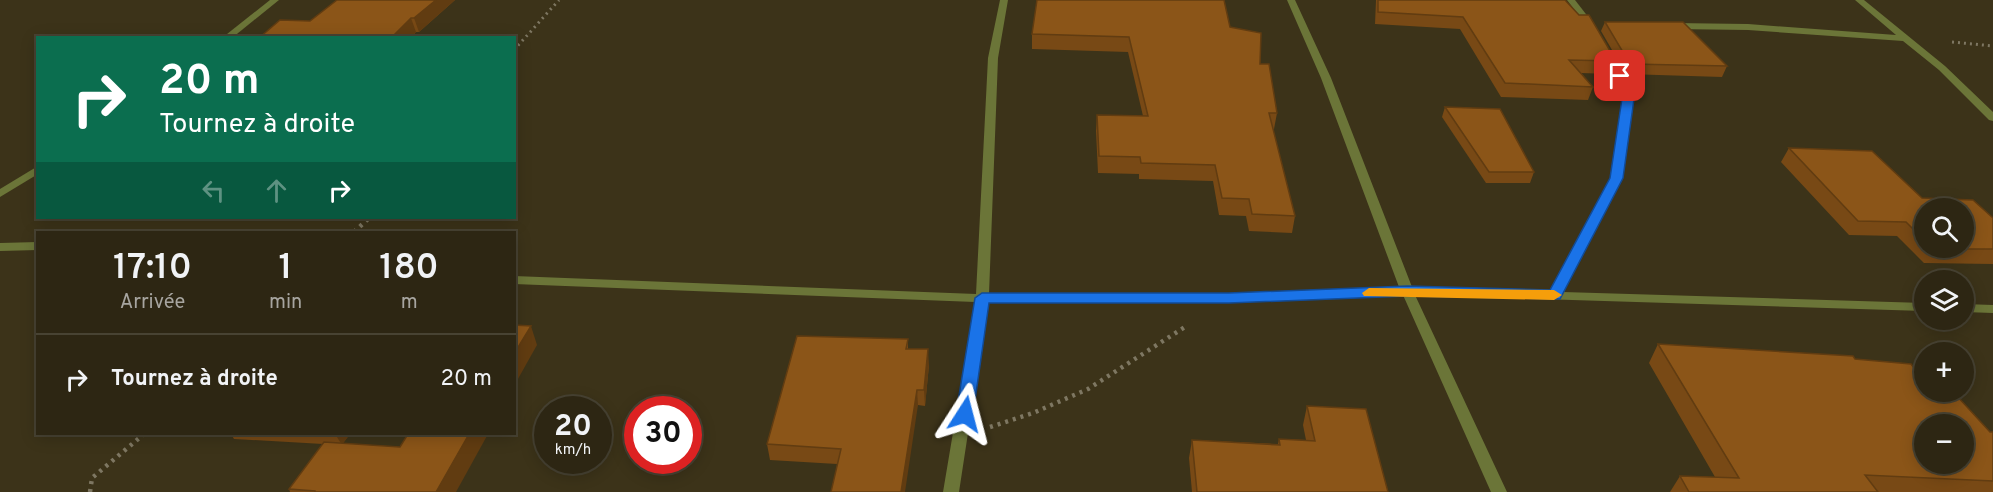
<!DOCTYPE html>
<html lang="fr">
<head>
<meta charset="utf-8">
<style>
	:root { --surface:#2d2613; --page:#393221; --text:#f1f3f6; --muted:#a7a5a0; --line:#484333 }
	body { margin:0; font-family:Overpass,sans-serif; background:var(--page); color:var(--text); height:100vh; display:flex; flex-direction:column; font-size:22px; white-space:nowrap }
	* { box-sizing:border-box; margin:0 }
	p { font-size:20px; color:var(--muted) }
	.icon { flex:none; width:33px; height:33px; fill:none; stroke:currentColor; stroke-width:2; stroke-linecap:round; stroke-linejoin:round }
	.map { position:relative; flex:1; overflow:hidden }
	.side { position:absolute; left:36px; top:231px; width:480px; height:204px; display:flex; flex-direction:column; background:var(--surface); border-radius:0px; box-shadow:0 3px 15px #0003,0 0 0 2px var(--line) }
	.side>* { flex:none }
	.hud { position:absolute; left:36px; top:36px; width:480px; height:183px; border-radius:0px; box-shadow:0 3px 15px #0003,0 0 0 2px var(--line); background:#0b6e4f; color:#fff; overflow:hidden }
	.tools { position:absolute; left:1914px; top:198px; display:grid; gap:12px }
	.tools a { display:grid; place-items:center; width:60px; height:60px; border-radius:50%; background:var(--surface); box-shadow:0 3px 15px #0003,0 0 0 2px var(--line); font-size:30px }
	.speed { position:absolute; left:534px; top:396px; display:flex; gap:12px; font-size:30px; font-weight:700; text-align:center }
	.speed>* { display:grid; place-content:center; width:78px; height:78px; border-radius:50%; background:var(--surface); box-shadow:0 3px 15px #0003,0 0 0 2px var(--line); line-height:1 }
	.speed small { font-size:15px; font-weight:400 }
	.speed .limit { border:9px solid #d22; background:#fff; color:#111 }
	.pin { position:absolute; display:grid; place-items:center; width:51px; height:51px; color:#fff; margin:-26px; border-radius:12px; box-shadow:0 3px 9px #0006 }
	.me { position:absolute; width:66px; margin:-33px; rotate:9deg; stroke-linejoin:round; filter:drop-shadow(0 0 4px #0008) }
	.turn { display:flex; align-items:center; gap:21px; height:126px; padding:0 24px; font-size:27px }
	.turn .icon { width:78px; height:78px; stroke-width:2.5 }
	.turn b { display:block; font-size:42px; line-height:51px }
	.lanes { display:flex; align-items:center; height:57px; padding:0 24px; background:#0003; justify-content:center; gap:30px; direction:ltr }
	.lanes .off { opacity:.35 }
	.eta { display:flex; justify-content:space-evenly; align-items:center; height:102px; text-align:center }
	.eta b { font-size:36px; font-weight:600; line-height:42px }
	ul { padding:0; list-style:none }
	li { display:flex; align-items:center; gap:18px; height:90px; padding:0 24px; border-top:2px solid var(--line) }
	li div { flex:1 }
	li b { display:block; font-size:22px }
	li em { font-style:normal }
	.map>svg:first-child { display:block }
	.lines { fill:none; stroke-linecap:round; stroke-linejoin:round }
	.path-far1 { stroke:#7e7762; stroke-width:3; stroke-dasharray:2 4; stroke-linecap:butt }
	.path { stroke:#7e7762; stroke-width:4.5; stroke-dasharray:3 5; stroke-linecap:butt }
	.street { fill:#6b7538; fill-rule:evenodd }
	.wall { fill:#784915; fill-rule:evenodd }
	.shaded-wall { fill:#613c11 }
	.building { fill:#8b5518; stroke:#613c11; stroke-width:1.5; fill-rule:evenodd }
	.route { fill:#1a73e8; stroke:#114b97; stroke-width:1.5 }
	.slow { fill:#f59e0b }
</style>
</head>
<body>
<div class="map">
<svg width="1993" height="492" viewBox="0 0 1993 492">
	<rect width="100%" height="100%" fill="#3c3319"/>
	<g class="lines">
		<g class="path-far1">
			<path d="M 1952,42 L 1993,46"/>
			<path d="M 514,50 L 559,0"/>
		</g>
		<g class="path">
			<path d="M 354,232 L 369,218"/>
			<path d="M 990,427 L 1033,413 L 1088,389 L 1188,325"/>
			<path d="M 90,492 L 92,478 L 144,434"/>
		</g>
		<g class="street">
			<path d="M 270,0 L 279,0 L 232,38 L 222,38 Z"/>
			<path d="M 1000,0 L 1008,0 L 998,58 L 989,294 L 1229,294 L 1399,287 L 1321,78 L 1287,0 L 1295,0 L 1331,78 L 1412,287 L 1551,291 L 1610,178 L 1624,92 L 1602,53 L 1607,50 L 1612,53 L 1634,92 L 1622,178 L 1563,292 L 1924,303 L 1924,311 L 1415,295 L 1507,492 L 1491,492 L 1403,295 L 1229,302 L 988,302 L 959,492 L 943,492 L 975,302 L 514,284 L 514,276 L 976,294 L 988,58 Z"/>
			<path d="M 1567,0 L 1575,0 L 1596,27 L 1595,29 L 1589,29 Z"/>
			<path d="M 1855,0 L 1864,0 L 1945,66 L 1993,112 L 1993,121 L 1989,120 L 1939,70 L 1903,41 L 1748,30 L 1673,29 L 1669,26 L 1673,23 L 1748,24 L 1896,35 Z"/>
			<path d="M 38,166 L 38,174 L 0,197 L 0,189 Z"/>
			<path d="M 38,242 L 38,250 L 0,251 L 0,243 Z"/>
			<path d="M 1964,304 L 1993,305 L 1993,313 L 1964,312 Z"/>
		</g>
	</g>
	<g class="wall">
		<path d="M 337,0 L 455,0 L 419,32 L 416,32 L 411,38 L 259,38 L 310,21 Z"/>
		<path d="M 1376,0 L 1565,0 L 1616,61 L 1611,74 L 1581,73 L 1593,87 L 1588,100 L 1501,97 L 1460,29 L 1375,24 Z"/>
		<path d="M 1605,22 L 1727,66 L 1722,77 L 1626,74 L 1601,31 Z"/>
		<path d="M 1230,27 L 1260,64 L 1277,113 L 1274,129 L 1273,129 L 1295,216 L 1292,233 L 1249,231 L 1246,216 L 1219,215 L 1213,181 L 1139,179 L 1139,174 L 1098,173 L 1096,131 L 1097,115 L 1143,116 L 1128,52 L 1032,49 L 1032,34 Z"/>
		<path d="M 1445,107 L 1534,172 L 1530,183 L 1486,183 L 1442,117 Z"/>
		<path d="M 1789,148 L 1922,198 L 1993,218 L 1993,264 L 1924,263 L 1897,236 L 1849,235 L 1781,162 ZM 1924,208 L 1964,248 L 1924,248 Z"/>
		<path d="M 908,339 L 908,349 L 929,365 L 925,406 L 918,405 L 837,464 L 770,460 L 767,444 Z"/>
		<path d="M 1658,344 L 1855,359 L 1935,395 L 1990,432 L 1993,432 L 1993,492 L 1670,492 L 1680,476 L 1715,477 L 1649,363 Z"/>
		<path d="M 1307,406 L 1388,492 L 1192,492 L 1189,458 L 1192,440 L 1278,444 L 1279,439 L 1306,440 L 1303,425 Z"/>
		<path d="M 231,434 L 350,434 L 342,444 L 456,492 L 290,492 L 289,489 L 323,444 L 234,439 Z"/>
	</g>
	<g class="shaded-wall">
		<path d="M 436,0 L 455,0 L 419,32 L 414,18 Z"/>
		<path d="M 411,18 L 416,32 L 411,38 L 391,38 Z"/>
		<path d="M 531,326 L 537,345 L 514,386 L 514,354 Z"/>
		<path d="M 928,349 L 929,365 L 925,406 L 924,390 Z"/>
		<path d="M 917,390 L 918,405 L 905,492 L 901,492 Z"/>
		<path d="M 335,434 L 350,434 L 342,445 Z"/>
		<path d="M 469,434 L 488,434 L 456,492 L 436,492 Z"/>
	</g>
	<g class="building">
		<path d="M 337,0 L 436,0 L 414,18 L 411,18 L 391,38 L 259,38 L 280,20 L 310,21 Z"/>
		<path d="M 1037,0 L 1224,0 L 1230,27 L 1261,33 L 1260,64 L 1269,64 L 1277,113 L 1269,113 L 1295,216 L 1252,214 L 1249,199 L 1222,198 L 1215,165 L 1141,163 L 1140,157 L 1099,156 L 1097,115 L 1148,116 L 1129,37 L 1032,34 Z"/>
		<path d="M 1378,0 L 1565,0 L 1579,15 L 1589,15 L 1616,61 L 1569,60 L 1593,87 L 1505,83 L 1463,17 L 1378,12 Z"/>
		<path d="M 1605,22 L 1683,22 L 1727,66 L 1630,64 Z"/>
		<path d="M 1445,107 L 1500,109 L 1534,172 L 1489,172 Z"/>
		<path d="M 1789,148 L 1872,151 L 1922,198 L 1973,200 L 1993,218 L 1993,249 L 1934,249 L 1933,248 L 1964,248 L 1964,208 L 1924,208 L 1924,240 L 1906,222 L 1858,221 Z"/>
		<path d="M 514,325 L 531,326 L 514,354 Z"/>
		<path d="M 797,336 L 908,339 L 906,349 L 928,349 L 924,390 L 917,390 L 901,492 L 831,492 L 841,449 L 767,444 Z"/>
		<path d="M 1658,344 L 1853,356 L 1855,359 L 1911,364 L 1924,381 L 1924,392 L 1932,392 L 1935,395 L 1957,396 L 1990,432 L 1993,432 L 1993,481 L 1865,475 L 1878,492 L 1689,492 L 1680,476 L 1739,478 ZM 1924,424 L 1964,424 L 1964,464 L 1924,464 Z"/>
		<path d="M 1307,406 L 1366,409 L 1388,492 L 1197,492 L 1192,440 L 1280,445 L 1279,439 L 1315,441 Z"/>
		<path d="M 408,434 L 469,434 L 436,492 L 315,492 L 315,491 L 289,489 L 324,442 L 400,447 Z"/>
	</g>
	<path class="route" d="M 1616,73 L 1623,73 L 1635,92 L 1623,178 L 1560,299 L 1407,296 L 1229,303 L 989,303 L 973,414 L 965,420 L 956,414 L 975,298 L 982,293 L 1229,293 L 1407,286 L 1550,290 L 1610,178 L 1623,92 L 1614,76 Z"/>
	<path class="slow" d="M 1369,288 L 1554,290 L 1562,295 L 1554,300 L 1364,296 L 1362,293 Z"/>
</svg>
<div class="tools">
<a><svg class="icon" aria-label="search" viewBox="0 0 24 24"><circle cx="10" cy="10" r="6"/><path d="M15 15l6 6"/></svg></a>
<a><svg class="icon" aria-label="layers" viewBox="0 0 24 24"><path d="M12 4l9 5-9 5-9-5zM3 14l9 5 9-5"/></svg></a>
<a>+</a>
<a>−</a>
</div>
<div class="speed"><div>20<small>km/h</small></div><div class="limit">30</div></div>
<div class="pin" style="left:1620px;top:76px;background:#d93025"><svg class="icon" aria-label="arrive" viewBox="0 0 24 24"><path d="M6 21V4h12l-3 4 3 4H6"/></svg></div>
<svg class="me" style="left:965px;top:414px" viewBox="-20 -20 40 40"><path d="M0-17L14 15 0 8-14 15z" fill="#1a73e8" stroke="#fff" stroke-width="4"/></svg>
<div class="hud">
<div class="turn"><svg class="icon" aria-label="right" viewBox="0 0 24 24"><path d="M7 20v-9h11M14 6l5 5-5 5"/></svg><div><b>20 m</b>Tournez à droite</div></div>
<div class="lanes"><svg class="icon off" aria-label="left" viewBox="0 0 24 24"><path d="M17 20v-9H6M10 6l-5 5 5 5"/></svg><svg class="icon off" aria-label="ahead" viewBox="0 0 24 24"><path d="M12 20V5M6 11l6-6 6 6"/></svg><svg class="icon" aria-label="right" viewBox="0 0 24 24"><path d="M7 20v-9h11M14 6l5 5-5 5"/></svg></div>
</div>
<section class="side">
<div class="eta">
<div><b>17:10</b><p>Arrivée</p></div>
<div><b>1</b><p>min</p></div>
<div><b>180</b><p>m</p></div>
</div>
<ul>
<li><svg class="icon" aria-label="right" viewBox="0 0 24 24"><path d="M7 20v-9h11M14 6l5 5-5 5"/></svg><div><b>Tournez à droite</b></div><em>20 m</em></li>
</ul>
</section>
</div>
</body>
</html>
